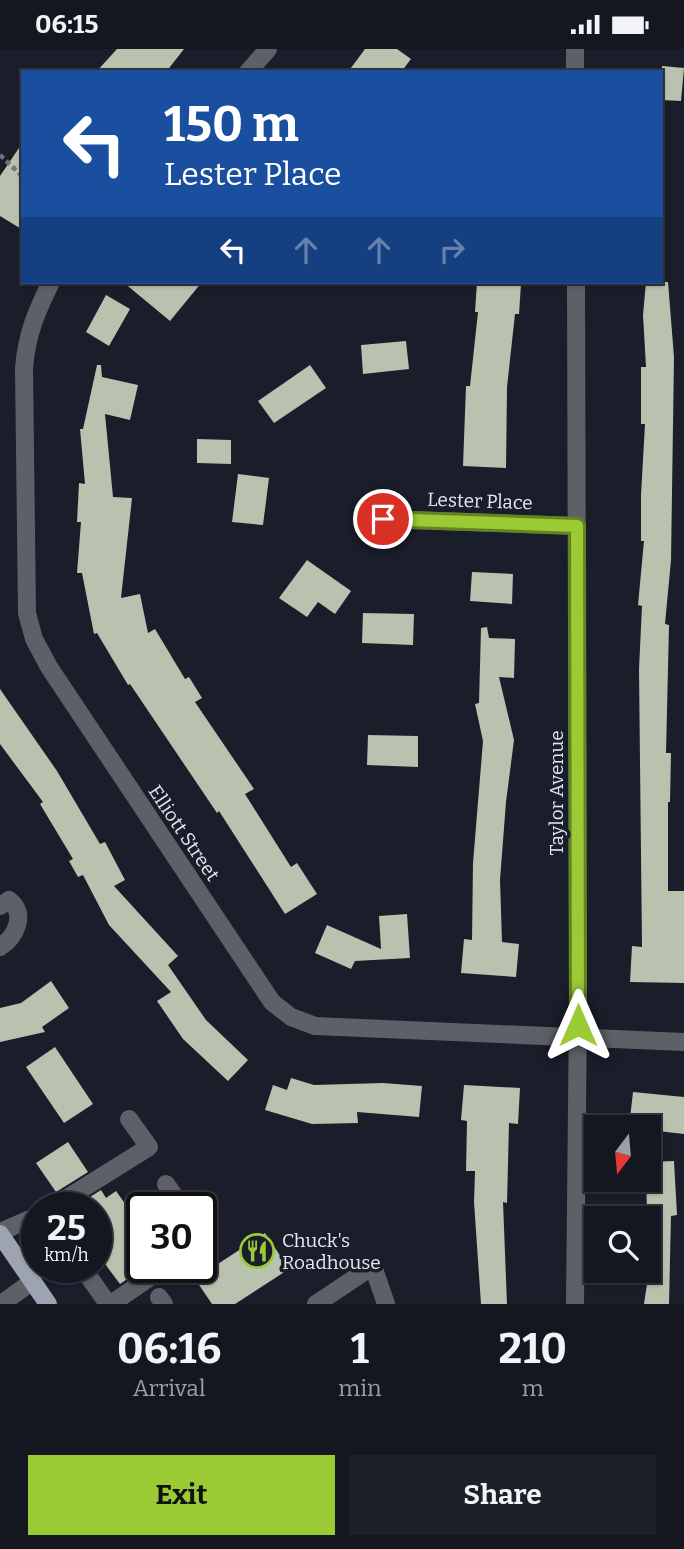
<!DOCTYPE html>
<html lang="en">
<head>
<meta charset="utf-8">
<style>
	:root { --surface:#141620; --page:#1d1f29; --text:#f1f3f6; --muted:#9d9fa5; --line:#33353e; --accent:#9acb34 }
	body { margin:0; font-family:Bitter,serif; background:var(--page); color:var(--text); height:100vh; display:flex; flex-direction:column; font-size:26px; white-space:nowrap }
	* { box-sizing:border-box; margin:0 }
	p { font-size:23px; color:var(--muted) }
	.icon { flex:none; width:38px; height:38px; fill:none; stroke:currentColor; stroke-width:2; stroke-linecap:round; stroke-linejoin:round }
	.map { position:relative; height:1255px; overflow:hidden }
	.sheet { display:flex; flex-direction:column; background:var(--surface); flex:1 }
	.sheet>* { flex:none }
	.hud { position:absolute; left:21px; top:21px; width:642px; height:214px; border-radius:0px; box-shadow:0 2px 5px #0004,0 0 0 2px var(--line); background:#1a4fa0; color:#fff; overflow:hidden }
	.needle { width:46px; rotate:196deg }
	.buttons { position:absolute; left:584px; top:1066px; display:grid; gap:14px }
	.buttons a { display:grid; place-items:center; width:77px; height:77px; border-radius:0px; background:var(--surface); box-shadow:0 2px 5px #0004,0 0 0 2px var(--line); font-size:35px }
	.speed { position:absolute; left:21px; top:1143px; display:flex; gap:14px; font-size:35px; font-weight:700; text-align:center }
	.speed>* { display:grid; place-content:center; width:91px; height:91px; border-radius:50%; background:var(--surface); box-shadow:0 2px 5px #0004,0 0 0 2px var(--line); line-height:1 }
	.speed small { font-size:18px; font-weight:400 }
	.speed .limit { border:4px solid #111; border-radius:10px; background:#fff; color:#111 }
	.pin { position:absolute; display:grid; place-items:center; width:60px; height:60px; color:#fff; margin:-30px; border:4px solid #fff; border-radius:50%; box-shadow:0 2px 7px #0007 }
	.me { position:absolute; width:77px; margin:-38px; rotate:0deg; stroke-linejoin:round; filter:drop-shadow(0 0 5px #0008) }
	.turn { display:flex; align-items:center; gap:24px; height:147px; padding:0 28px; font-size:32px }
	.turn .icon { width:91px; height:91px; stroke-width:2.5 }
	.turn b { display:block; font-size:49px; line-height:60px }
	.lanes { display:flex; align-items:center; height:66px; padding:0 28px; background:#0003; justify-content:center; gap:35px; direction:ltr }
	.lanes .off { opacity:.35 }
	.eta { display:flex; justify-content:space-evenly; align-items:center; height:119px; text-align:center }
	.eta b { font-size:42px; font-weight:700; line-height:49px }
	.button { display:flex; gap:14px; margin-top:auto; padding:14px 28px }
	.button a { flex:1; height:80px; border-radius:0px; background:var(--accent); color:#111; font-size:28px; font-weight:700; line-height:80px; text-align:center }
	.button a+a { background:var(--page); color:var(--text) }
	.status { display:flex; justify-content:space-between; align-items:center; height:49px; padding:0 35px; background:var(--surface); direction:ltr }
	.status svg { height:19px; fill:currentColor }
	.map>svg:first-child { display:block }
	.building { fill:#b9c1af }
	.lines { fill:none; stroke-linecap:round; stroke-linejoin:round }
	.path { stroke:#6f727d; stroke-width:4.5; stroke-dasharray:5 3.5; stroke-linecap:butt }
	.minor { stroke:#5e6067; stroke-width:18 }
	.major { stroke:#9ea3b2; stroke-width:18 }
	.route-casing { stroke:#648422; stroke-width:18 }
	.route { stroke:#9acb34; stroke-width:12 }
	.labels { text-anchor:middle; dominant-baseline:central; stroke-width:7; stroke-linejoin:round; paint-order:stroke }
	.street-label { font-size:19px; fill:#e5e8f1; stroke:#1a1d2a }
	.poi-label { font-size:19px; fill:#e5e8f1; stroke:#1a1d2a; text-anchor:start }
</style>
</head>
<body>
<div class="status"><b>06:15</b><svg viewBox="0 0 49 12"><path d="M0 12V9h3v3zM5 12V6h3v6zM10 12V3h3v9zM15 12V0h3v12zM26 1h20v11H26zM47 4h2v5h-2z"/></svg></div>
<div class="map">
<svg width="684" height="1255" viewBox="0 0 684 1255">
	<rect width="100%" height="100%" fill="#1a1d2a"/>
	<g class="building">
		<path d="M 117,0 L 184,0 L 166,23 L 96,23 Z"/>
		<path d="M 365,0 L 397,0 L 411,10 L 401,23 L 348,23 Z"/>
		<path d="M 662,17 L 684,19 L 681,52 L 662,51 Z"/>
		<path d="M 23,93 L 23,181 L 0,167 L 0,127 Z"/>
		<path d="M 123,233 L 202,233 L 170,272 Z"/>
		<path d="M 477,233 L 521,235 L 519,265 L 515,265 L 507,338 L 506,419 L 463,417 L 466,337 L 470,337 L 478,263 L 475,263 Z"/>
		<path d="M 646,233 L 668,233 L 674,308 L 671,511 L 665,575 L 669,576 L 666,704 L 671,704 L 670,753 L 668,753 L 668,842 L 684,842 L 684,934 L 630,933 L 632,897 L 642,898 L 639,620 L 642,557 L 638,556 L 644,492 L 641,492 L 641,446 L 645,375 L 641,375 L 641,318 L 646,318 L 643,266 Z"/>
		<path d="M 106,246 L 130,260 L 109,297 L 86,283 Z"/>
		<path d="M 406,292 L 409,320 L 363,325 L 361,296 Z"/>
		<path d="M 97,316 L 101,316 L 102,328 L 138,336 L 130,371 L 105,365 L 113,448 L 132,449 L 121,549 L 140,545 L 148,584 L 155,580 L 185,630 L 189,628 L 202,649 L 195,653 L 254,740 L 245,745 L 291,818 L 297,814 L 317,845 L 285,865 L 219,762 L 217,764 L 130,635 L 128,636 L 97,584 L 94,585 L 82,524 L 77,524 L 81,473 L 77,473 L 79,434 L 85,435 L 80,380 L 83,380 Z"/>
		<path d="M 310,316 L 326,339 L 274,374 L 258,352 Z"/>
		<path d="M 197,390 L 231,391 L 231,415 L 197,414 Z"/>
		<path d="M 238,425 L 269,429 L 263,476 L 232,473 Z"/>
		<path d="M 307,511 L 351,542 L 335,565 L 318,553 L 307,568 L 279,549 Z"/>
		<path d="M 472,523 L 513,525 L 512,555 L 470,552 Z"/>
		<path d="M 363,564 L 414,565 L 413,596 L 362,594 Z"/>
		<path d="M 487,578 L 489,589 L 515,590 L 514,629 L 499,628 L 514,691 L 506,753 L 500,831 L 502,893 L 519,895 L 516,928 L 461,924 L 464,890 L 472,891 L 473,814 L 483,692 L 475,655 L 479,654 L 481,579 Z"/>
		<path d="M 0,640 L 57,722 L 100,795 L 105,793 L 125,831 L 114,837 L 178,907 L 168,916 L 206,971 L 248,1011 L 228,1032 L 183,990 L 157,952 L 171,943 L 109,876 L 83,826 L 78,828 L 69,812 L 73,810 L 40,755 L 43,753 L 0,695 Z"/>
		<path d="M 368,686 L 418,687 L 418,718 L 367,716 Z"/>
		<path d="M 407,865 L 410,909 L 355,912 L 351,920 L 315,904 L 327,876 L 381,900 L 379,867 Z"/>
		<path d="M 51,932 L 69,959 L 42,978 L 45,983 L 0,993 L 0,959 L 21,954 Z"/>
		<path d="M 55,998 L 93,1055 L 64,1074 L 26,1018 Z"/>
		<path d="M 291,1029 L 314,1036 L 383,1034 L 422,1037 L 419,1068 L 357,1063 L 358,1074 L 312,1075 L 265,1061 L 273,1036 L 287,1041 Z"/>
		<path d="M 464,1036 L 520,1039 L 518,1075 L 509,1074 L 507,1154 L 503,1153 L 507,1255 L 481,1255 L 474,1153 L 475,1122 L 466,1122 L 467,1072 L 461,1071 Z"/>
		<path d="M 633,1043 L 684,1048 L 684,1085 L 649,1081 L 649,1078 L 629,1078 Z"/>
		<path d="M 68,1093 L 88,1123 L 56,1143 L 36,1114 Z"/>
		<path d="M 674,1112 L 677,1166 L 671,1167 L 669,1255 L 644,1255 L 649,1222 L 646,1130 L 649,1130 L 649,1113 Z"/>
		<path d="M 101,1141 L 106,1149 L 116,1142 L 131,1163 L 128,1165 L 142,1183 L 142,1220 L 120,1235 L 96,1203 L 96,1158 L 74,1158 Z"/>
		<path d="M 265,1184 L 289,1220 L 235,1255 L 212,1255 L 195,1230 Z"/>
	</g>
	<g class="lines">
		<path class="path" d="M 0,106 L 23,128"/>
		<g class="minor">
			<path d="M 575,0 L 575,23"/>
			<path d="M 248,23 L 268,0"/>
			<path d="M 51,233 C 36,264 27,284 24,319 L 27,564 L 34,590 L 49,618 L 272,953 L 291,968 L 315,977 L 684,993"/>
			<path d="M 382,470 L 577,477"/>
			<path d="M 0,857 L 9,851 C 27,864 16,888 0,898"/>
			<path d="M 166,1135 L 182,1158"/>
			<path d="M 53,1158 L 149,1098 L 129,1070"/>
			<path d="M 0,1183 L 37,1167"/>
			<path d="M 201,1188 L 204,1192 L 201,1194"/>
			<path d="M 82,1218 L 108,1255"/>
			<path d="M 159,1248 L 164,1255"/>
			<path d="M 1,1255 L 33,1232"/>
			<path d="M 111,1255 L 165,1218"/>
			<path d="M 316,1255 L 373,1217 L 386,1255"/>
			<path d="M 575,1255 L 578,961 L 576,233"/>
		</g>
		<path class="major" d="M 0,1185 L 48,1255"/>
	</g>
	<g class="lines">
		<g class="route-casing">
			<path id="route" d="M 383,470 L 577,477 L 578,976"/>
		</g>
		<use href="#route" class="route"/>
	</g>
	<defs>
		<g id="restaurant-ring" transform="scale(1.75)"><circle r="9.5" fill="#1a1d2a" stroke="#9acb34" stroke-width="1.5"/><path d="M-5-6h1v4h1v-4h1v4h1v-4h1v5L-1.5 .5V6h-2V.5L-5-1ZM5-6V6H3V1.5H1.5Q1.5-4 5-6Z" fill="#9acb34"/></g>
	</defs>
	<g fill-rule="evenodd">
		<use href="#restaurant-ring" x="257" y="1202"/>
	</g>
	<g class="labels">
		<g class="street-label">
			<text transform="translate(480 452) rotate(2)">Lester Place</text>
			<text transform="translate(556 744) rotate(-90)">Taylor Avenue</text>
			<text transform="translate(184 784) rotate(56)">Elliott Street</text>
		</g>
		<g class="poi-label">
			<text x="282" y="1191">Chuck's<tspan x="282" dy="22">Roadhouse</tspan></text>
		</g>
	</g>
</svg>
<div class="buttons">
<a><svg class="needle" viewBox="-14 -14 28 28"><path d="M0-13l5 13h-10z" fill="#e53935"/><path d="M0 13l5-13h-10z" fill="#9d9fa5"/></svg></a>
<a><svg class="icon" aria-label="search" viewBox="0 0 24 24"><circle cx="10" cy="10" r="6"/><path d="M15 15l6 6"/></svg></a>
</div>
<div class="speed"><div>25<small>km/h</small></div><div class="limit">30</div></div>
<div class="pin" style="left:383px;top:470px;background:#d93025"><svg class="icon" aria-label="arrive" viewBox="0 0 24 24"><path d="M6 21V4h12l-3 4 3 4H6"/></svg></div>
<svg class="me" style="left:578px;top:976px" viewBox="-20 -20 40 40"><path d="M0-17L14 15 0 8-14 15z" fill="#9acb34" stroke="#fff" stroke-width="4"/></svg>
<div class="hud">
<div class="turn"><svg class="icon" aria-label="left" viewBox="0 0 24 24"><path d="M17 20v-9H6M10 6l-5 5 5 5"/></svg><div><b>150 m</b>Lester Place</div></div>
<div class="lanes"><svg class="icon" aria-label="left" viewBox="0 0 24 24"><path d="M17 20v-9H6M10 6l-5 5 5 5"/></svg><svg class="icon off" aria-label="ahead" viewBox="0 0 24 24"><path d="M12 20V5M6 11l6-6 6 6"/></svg><svg class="icon off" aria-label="ahead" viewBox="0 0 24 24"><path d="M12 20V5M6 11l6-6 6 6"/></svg><svg class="icon off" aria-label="right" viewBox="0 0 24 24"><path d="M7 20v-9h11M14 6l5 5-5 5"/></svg></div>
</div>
</div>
<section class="sheet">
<div class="eta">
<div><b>06:16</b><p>Arrival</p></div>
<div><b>1</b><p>min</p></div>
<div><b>210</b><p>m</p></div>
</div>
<div class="button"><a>Exit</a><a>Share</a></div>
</section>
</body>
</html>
